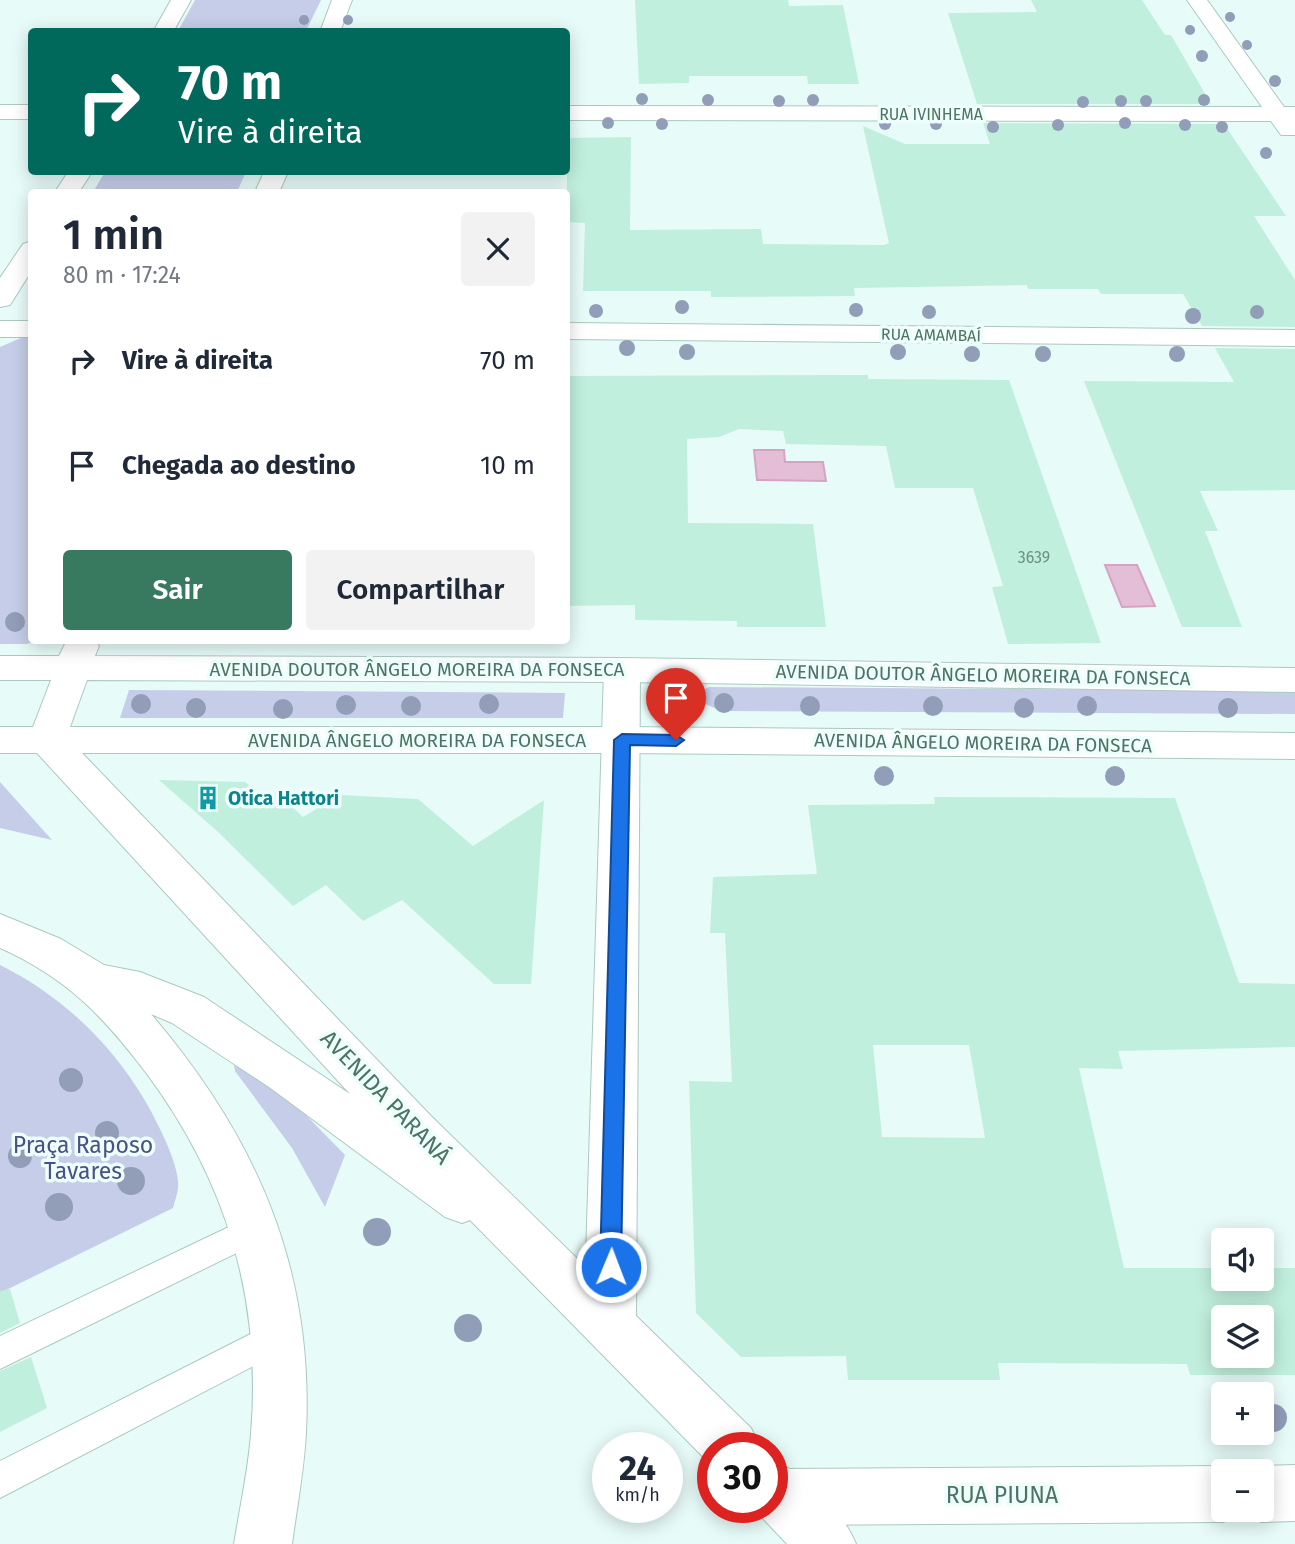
<!DOCTYPE html>
<html lang="pt">
<head>
<meta charset="utf-8">
<style>
	:root { --surface:#fff; --page:#f2f2f3; --text:#1f2937; --muted:#747a83; --accent:#377a60 }
	body { margin:0; font-family:"Fira Sans",sans-serif; background:var(--page); color:var(--text); height:100vh; display:flex; flex-direction:column; font-size:26px; white-space:nowrap }
	* { box-sizing:border-box; margin:0 }
	p { font-size:23px; color:var(--muted) }
	.icon { flex:none; width:38px; height:38px; fill:none; stroke:currentColor; stroke-width:2; stroke-linecap:round; stroke-linejoin:round }
	.map { position:relative; flex:1; overflow:hidden }
	.drawer { position:absolute; left:28px; top:189px; width:542px; height:455px; display:flex; flex-direction:column; background:var(--surface); border-radius:7px; box-shadow:0 4px 18px #0003 }
	.drawer>* { flex:none }
	.banner { position:absolute; left:28px; top:28px; width:542px; height:147px; border-radius:7px; box-shadow:0 4px 18px #0003; background:#00695c; color:#fff; overflow:hidden }
	.controls { position:absolute; left:1211px; top:1228px; display:grid; gap:14px }
	.controls a { display:grid; place-items:center; width:63px; height:63px; border-radius:7px; background:var(--surface); box-shadow:0 4px 18px #0003; font-size:35px }
	.speed { position:absolute; left:592px; top:1432px; display:flex; gap:14px; font-size:35px; font-weight:700; text-align:center }
	.speed>* { display:grid; place-content:center; width:91px; height:91px; border-radius:50%; background:var(--surface); box-shadow:0 4px 18px #0003; line-height:1 }
	.speed small { font-size:18px; font-weight:400 }
	.speed .limit { border:10px solid #d22; background:#fff; color:#111 }
	.pin { position:absolute; display:grid; place-items:center; width:60px; height:60px; color:#fff; margin:-72px -30px; border-radius:50% 50% 50% 0; rotate:-45deg; box-shadow:0 0 7px #0007 }
	.pin .icon { rotate:45deg }
	.me { position:absolute; width:77px; margin:-38px; rotate:1deg; stroke-linejoin:round; filter:drop-shadow(0 0 5px #0008) }
	.turn { display:flex; align-items:center; gap:24px; height:147px; padding:0 35px; font-size:32px }
	.turn .icon { width:91px; height:91px; stroke-width:2.5 }
	.turn b { display:block; font-size:49px; line-height:60px }
	.round { display:grid; place-items:center; flex:none; width:74px; height:74px; border-radius:7px; background:var(--page) }
	.headline { display:flex; align-items:center; justify-content:space-between; height:119px; padding:0 35px }
	h1 { font-size:42px; font-weight:600; line-height:52px }
	.primary-button { display:flex; gap:14px; margin-top:auto; padding:14px 35px }
	.primary-button a { flex:1; height:80px; border-radius:7px; background:var(--accent); color:#fff; font-size:28px; font-weight:600; line-height:80px; text-align:center }
	.primary-button a+a { background:var(--page); color:var(--text) }
	ul { padding:0; list-style:none }
	li { display:flex; align-items:center; gap:21px; height:105px; padding:0 35px }
	li div { flex:1 }
	li b { display:block; font-size:26px }
	li em { font-style:normal }
	.map>svg:first-child { display:block }
	.green { fill:#c6cde8 }
	.water { fill:#e4bdd6; stroke:#d5a4c2; stroke-width:2 }
	.building { fill:#c1efdd; fill-rule:evenodd }
	.lines { fill:none; stroke-linecap:round; stroke-linejoin:round }
	.service-casing { stroke:#abc9bf; stroke-width:2 }
	.minor-casing { stroke:#abc9bf; stroke-width:2 }
	.tertiary-casing { stroke:#abc9bf; stroke-width:2 }
	.service { fill:#fff; fill-rule:evenodd }
	.minor { fill:#fff; fill-rule:evenodd }
	.tertiary { fill:#fff; fill-rule:evenodd }
	.tree { fill:#929db8 }
	.route { fill:#1a73e8; stroke:#114b97; stroke-width:2 }
	.labels { text-anchor:middle; dominant-baseline:central; stroke-width:7; stroke-linejoin:round; paint-order:stroke }
	.far-street-label { font-size:16px; fill:#4d7363; stroke:#eefefb }
	.number-label { font-size:16px; fill:#6a9282 }
	.street-label { font-size:19px; fill:#4d7363; stroke:#eefefb }
	.culture-label { font-size:19px; font-weight:bold; fill:#0d838f; stroke:#eefefb; text-anchor:start }
	.near-street-label { font-size:23px; fill:#4d7363; stroke:#eefefb }
	.near-park-label { font-size:23px; fill:#4c5084; stroke:#eefefb }
</style>
</head>
<body>
<div class="map">
<svg width="1295" height="1544" viewBox="0 0 1295 1544">
	<rect width="100%" height="100%" fill="#e7fbf8"/>
	<g class="green">
		<path d="M 195,0 L 321,0 L 306,31 L 178,31 Z"/>
		<path d="M 105,172 L 246,172 L 237,192 L 93,192 Z"/>
		<path d="M 23,337 L 31,337 L 32,640 L 37,641 L 26,644 L 0,644 L 0,347 Z"/>
		<path d="M 709,687 L 1295,691 L 1295,714 L 721,711 L 699,701 L 699,692 Z"/>
		<path d="M 129,690 L 565,693 L 563,718 L 120,718 Z"/>
		<path d="M 0,782 L 52,840 L 0,828 Z"/>
		<path d="M 0,965 C 71,1000 128,1060 161,1131 C 168,1146 177,1166 178,1182 C 179,1190 175,1200 173,1208 L 0,1293 Z"/>
		<path d="M 250,1058 L 345,1155 L 325,1207 L 292,1148 L 235,1071 L 234,1064 Z"/>
	</g>
	<g class="water">
		<path d="M 754,450 L 784,450 L 785,462 L 823,462 L 826,481 L 757,480 Z"/>
		<path d="M 1105,565 L 1137,565 L 1155,606 L 1122,607 Z"/>
	</g>
	<g class="building">
		<path d="M 635,0 L 788,0 L 789,6 L 843,5 L 859,84 L 808,84 L 807,76 L 689,76 L 689,83 L 639,84 Z"/>
		<path d="M 1031,0 L 1142,0 L 1165,35 L 1171,35 L 1211,104 L 977,104 L 948,13 L 1037,12 Z"/>
		<path d="M 983,123 L 1224,124 L 1286,216 L 1254,216 L 1295,280 L 1295,327 L 1202,326 L 1183,294 L 1101,294 L 1098,289 L 1028,289 L 1027,285 L 854,288 L 855,296 L 711,297 L 711,291 L 583,291 L 585,223 L 567,222 L 567,138 L 631,137 L 630,230 L 761,229 L 763,244 L 884,245 L 889,243 L 863,126 L 905,144 L 990,144 Z"/>
		<path d="M 1215,348 L 1295,349 L 1295,490 L 1200,491 L 1218,531 L 1205,531 L 1242,627 L 1182,627 L 1084,381 L 1234,382 Z"/>
		<path d="M 868,375 L 868,379 L 1009,380 L 1101,643 L 1008,644 L 992,587 L 1003,586 L 973,488 L 895,488 L 886,446 L 786,444 L 783,431 L 739,429 L 719,437 L 687,439 L 688,523 L 813,524 L 826,627 L 737,627 L 737,621 L 635,620 L 635,605 L 567,606 L 567,376 Z"/>
		<path d="M 159,780 L 245,782 L 266,798 L 276,792 L 303,817 L 340,795 L 418,799 L 473,846 L 544,800 L 531,984 L 494,984 L 402,900 L 363,921 L 326,885 L 293,906 L 217,831 Z"/>
		<path d="M 934,797 L 1175,798 L 1239,983 L 1295,984 L 1295,1047 L 1118,1051 L 1123,1069 L 1079,1068 L 1124,1268 L 1223,1268 L 1223,1279 L 1262,1279 L 1262,1268 L 1295,1268 L 1295,1375 L 1190,1375 L 1187,1364 L 998,1363 L 1000,1380 L 848,1380 L 846,1356 L 741,1357 L 696,1313 L 689,1081 L 732,1082 L 725,933 L 710,933 L 713,877 L 817,874 L 808,805 L 935,804 ZM 873,1045 L 969,1045 L 985,1138 L 882,1137 ZM 1223,1318 L 1262,1318 L 1262,1356 L 1223,1356 Z"/>
		<path d="M 10,1289 L 20,1323 L 0,1333 L 0,1291 Z"/>
		<path d="M 31,1357 L 47,1408 L 0,1432 L 0,1371 Z"/>
	</g>
	<g class="lines">
		<g class="service-casing">
			<g id="service">
				<path d="M 254,1215 L 265,1219 L 270,1229 L 265,1239 L 0,1369 L 0,1336 Z"/>
				<path d="M 276,1321 L 288,1326 L 293,1337 L 288,1348 L 0,1498 L 0,1461 Z"/>
			</g>
		</g>
		<g class="minor-casing">
			<g id="minor">
				<path d="M 1187,0 L 1207,0 L 1284,107 L 1295,107 L 1295,135 L 1281,135 L 1271,121 L 567,120 L 567,106 L 1262,107 Z"/>
				<rect x="0" y="105" width="32" height="14"/>
				<rect x="0" y="321" width="32" height="16"/>
				<path d="M 567,323 L 1295,330 L 1295,346 L 567,339 Z"/>
				<path d="M 622,658 L 635,662 L 640,670 L 636,1322 L 628,1340 L 610,1347 L 592,1340 L 584,1322 L 604,670 L 609,662 Z"/>
				<path d="M 1295,1465 L 1295,1521 L 1262,1522 L 1242,1514 L 1223,1522 L 781,1525 L 761,1517 L 757,1507 L 772,1507 L 772,1473 L 781,1469 L 1223,1466 L 1237,1472 L 1223,1472 L 1223,1510 L 1262,1510 L 1262,1472 L 1248,1472 L 1262,1466 Z"/>
			</g>
		</g>
		<g class="tertiary-casing">
			<g id="tertiary">
				<path d="M 171,0 L 191,0 L 173,32 L 153,32 Z"/>
				<path d="M 332,0 L 352,0 L 340,32 L 320,32 Z"/>
				<path d="M 68,172 L 92,172 L 79,192 L 55,192 Z"/>
				<path d="M 264,172 L 288,172 L 279,192 L 255,192 Z"/>
				<path d="M 32,241 L 32,270 L 10,305 L 0,307 L 0,278 L 23,244 Z"/>
				<path d="M 67,640 L 95,640 L 99,646 L 95,656 L 622,658 L 1295,668 L 1295,692 L 622,682 L 87,680 L 70,727 L 622,727 L 1295,733 L 1295,759 L 622,753 L 82,753 L 431,1116 L 751,1428 L 760,1447 L 712,1447 L 712,1466 L 470,1220 L 462,1223 L 445,1217 L 269,1087 L 172,1023 L 151,1014 C 256,1137 314,1268 306,1433 C 304,1470 297,1507 292,1544 L 234,1544 C 240,1507 248,1471 251,1434 C 262,1299 227,1182 147,1074 C 104,1017 67,978 0,948 L 0,914 L 61,939 L 104,965 L 140,972 L 204,997 L 350,1094 L 37,753 L 0,753 L 0,727 L 33,727 L 51,680 L 0,680 L 0,656 L 59,656 Z"/>
				<path d="M 772,1460 C 806,1474 842,1510 856,1544 L 787,1544 L 752,1507 L 772,1507 Z"/>
			</g>
		</g>
		<use href="#service" class="service"/>
		<use href="#minor" class="minor"/>
		<use href="#tertiary" class="tertiary"/>
	</g>
	<g class="tree">
		<circle cx="1230" cy="17" r="5"/>
		<circle cx="304" cy="20" r="5"/>
		<circle cx="348" cy="20" r="5"/>
		<circle cx="1190" cy="30" r="5"/>
		<circle cx="1247" cy="45" r="5"/>
		<circle cx="1202" cy="56" r="6"/>
		<circle cx="1275" cy="81" r="6"/>
		<circle cx="642" cy="99" r="6"/>
		<circle cx="708" cy="100" r="6"/>
		<circle cx="813" cy="100" r="6"/>
		<circle cx="1204" cy="100" r="6"/>
		<circle cx="779" cy="101" r="6"/>
		<circle cx="1121" cy="101" r="6"/>
		<circle cx="1146" cy="101" r="6"/>
		<circle cx="1083" cy="102" r="6"/>
		<circle cx="608" cy="123" r="6"/>
		<circle cx="1125" cy="123" r="6"/>
		<circle cx="662" cy="124" r="6"/>
		<circle cx="885" cy="124" r="6"/>
		<circle cx="936" cy="124" r="6"/>
		<circle cx="1058" cy="125" r="6"/>
		<circle cx="1185" cy="125" r="6"/>
		<circle cx="993" cy="127" r="6"/>
		<circle cx="1222" cy="127" r="6"/>
		<circle cx="1266" cy="153" r="6"/>
		<circle cx="682" cy="307" r="7"/>
		<circle cx="856" cy="310" r="7"/>
		<circle cx="596" cy="311" r="7"/>
		<circle cx="929" cy="312" r="7"/>
		<circle cx="1257" cy="312" r="7"/>
		<circle cx="1193" cy="316" r="8"/>
		<circle cx="627" cy="348" r="8"/>
		<circle cx="687" cy="352" r="8"/>
		<circle cx="898" cy="352" r="8"/>
		<circle cx="972" cy="354" r="8"/>
		<circle cx="1043" cy="354" r="8"/>
		<circle cx="1177" cy="354" r="8"/>
		<circle cx="15" cy="622" r="10"/>
		<circle cx="724" cy="703" r="10"/>
		<circle cx="141" cy="704" r="10"/>
		<circle cx="489" cy="704" r="10"/>
		<circle cx="346" cy="705" r="10"/>
		<circle cx="411" cy="706" r="10"/>
		<circle cx="810" cy="706" r="10"/>
		<circle cx="933" cy="706" r="10"/>
		<circle cx="1087" cy="706" r="10"/>
		<circle cx="196" cy="708" r="10"/>
		<circle cx="1024" cy="708" r="10"/>
		<circle cx="1228" cy="708" r="10"/>
		<circle cx="283" cy="709" r="10"/>
		<circle cx="884" cy="776" r="10"/>
		<circle cx="1115" cy="776" r="10"/>
		<circle cx="71" cy="1080" r="12"/>
		<circle cx="107" cy="1133" r="12"/>
		<circle cx="20" cy="1156" r="12"/>
		<circle cx="131" cy="1181" r="14"/>
		<circle cx="59" cy="1207" r="14"/>
		<circle cx="377" cy="1232" r="14"/>
		<circle cx="468" cy="1328" r="14"/>
		<circle cx="1273" cy="1418" r="14"/>
	</g>
	<path class="route" d="M 622,734 L 676,735 L 684,740 L 676,746 L 630,745 L 621,1267 L 618,1274 L 611,1277 L 603,1274 L 600,1267 L 614,740 Z"/>
	<defs>
		<g id="building-bare" transform="scale(1.89)"><path d="M-4-6H4V6H1V3H-1V6H-4ZM-2.5-4.3h1.7v1.8h-1.7ZM.8-4.3h1.7v1.8H.8ZM-2.5-1h1.7V.8h-1.7ZM.8-1h1.7V.8H.8Z" fill="#0f9aa8" stroke="#eefefb" stroke-width="2.5" paint-order="stroke"/></g>
	</defs>
	<g fill-rule="evenodd">
		<use href="#building-bare" x="208" y="798"/>
	</g>
	<g class="labels">
		<g class="far-street-label">
			<text x="931" y="114">RUA IVINHEMA</text>
			<text transform="translate(931 335) rotate(1)">RUA AMAMBAÍ</text>
		</g>
		<g class="number-label">
			<text x="1034" y="557">3639</text>
		</g>
		<g class="street-label">
			<text x="417" y="669">AVENIDA DOUTOR ÂNGELO MOREIRA DA FONSECA</text>
			<text transform="translate(983 675) rotate(1)">AVENIDA DOUTOR ÂNGELO MOREIRA DA FONSECA</text>
			<text x="417" y="740">AVENIDA ÂNGELO MOREIRA DA FONSECA</text>
			<text transform="translate(983 743) rotate(1)">AVENIDA ÂNGELO MOREIRA DA FONSECA</text>
		</g>
		<g class="culture-label">
			<text x="228" y="798">Otica Hattori</text>
		</g>
		<g class="near-street-label">
			<text transform="translate(386 1097) rotate(46)">AVENIDA PARANÁ</text>
			<text x="1002" y="1495">RUA PIUNA</text>
		</g>
		<g class="near-park-label">
			<text x="83" y="1145">Praça Raposo<tspan x="83" dy="26">Tavares</tspan></text>
		</g>
	</g>
</svg>
<div class="controls">
<a><svg class="icon" aria-label="sound" viewBox="0 0 24 24"><path d="M4 9h4l5-4v14l-5-4H4zM17 9q2 3 0 6"/></svg></a>
<a><svg class="icon" aria-label="layers" viewBox="0 0 24 24"><path d="M12 4l9 5-9 5-9-5zM3 14l9 5 9-5"/></svg></a>
<a>+</a>
<a>−</a>
</div>
<div class="speed"><div>24<small>km/h</small></div><div class="limit">30</div></div>
<div class="pin" style="left:676px;top:740px;background:#d93025"><svg class="icon" aria-label="arrive" viewBox="0 0 24 24"><path d="M6 21V4h12l-3 4 3 4H6"/></svg></div>
<svg class="me" style="left:611px;top:1267px" viewBox="-20 -20 40 40"><circle r="17" fill="#1a73e8" stroke="#fff" stroke-width="3"/><path d="M0-11L8 9 0 5-8 9z" fill="#fff"/></svg>
<div class="banner">
<div class="turn"><svg class="icon" aria-label="right" viewBox="0 0 24 24"><path d="M7 20v-9h11M14 6l5 5-5 5"/></svg><div><b>70 m</b>Vire à direita</div></div>
</div>
<section class="drawer">
<div class="headline"><div><h1>1 min</h1><p>80 m · 17:24</p></div><a class="round"><svg class="icon" aria-label="close" viewBox="0 0 24 24"><path d="M6 6l12 12M18 6L6 18"/></svg></a></div>
<ul>
<li><svg class="icon" aria-label="right" viewBox="0 0 24 24"><path d="M7 20v-9h11M14 6l5 5-5 5"/></svg><div><b>Vire à direita</b></div><em>70 m</em></li>
<li><svg class="icon" aria-label="arrive" viewBox="0 0 24 24"><path d="M6 21V4h12l-3 4 3 4H6"/></svg><div><b>Chegada ao destino</b></div><em>10 m</em></li>
</ul>
<div class="primary-button"><a>Sair</a><a>Compartilhar</a></div>
</section>
</div>
</body>
</html>
